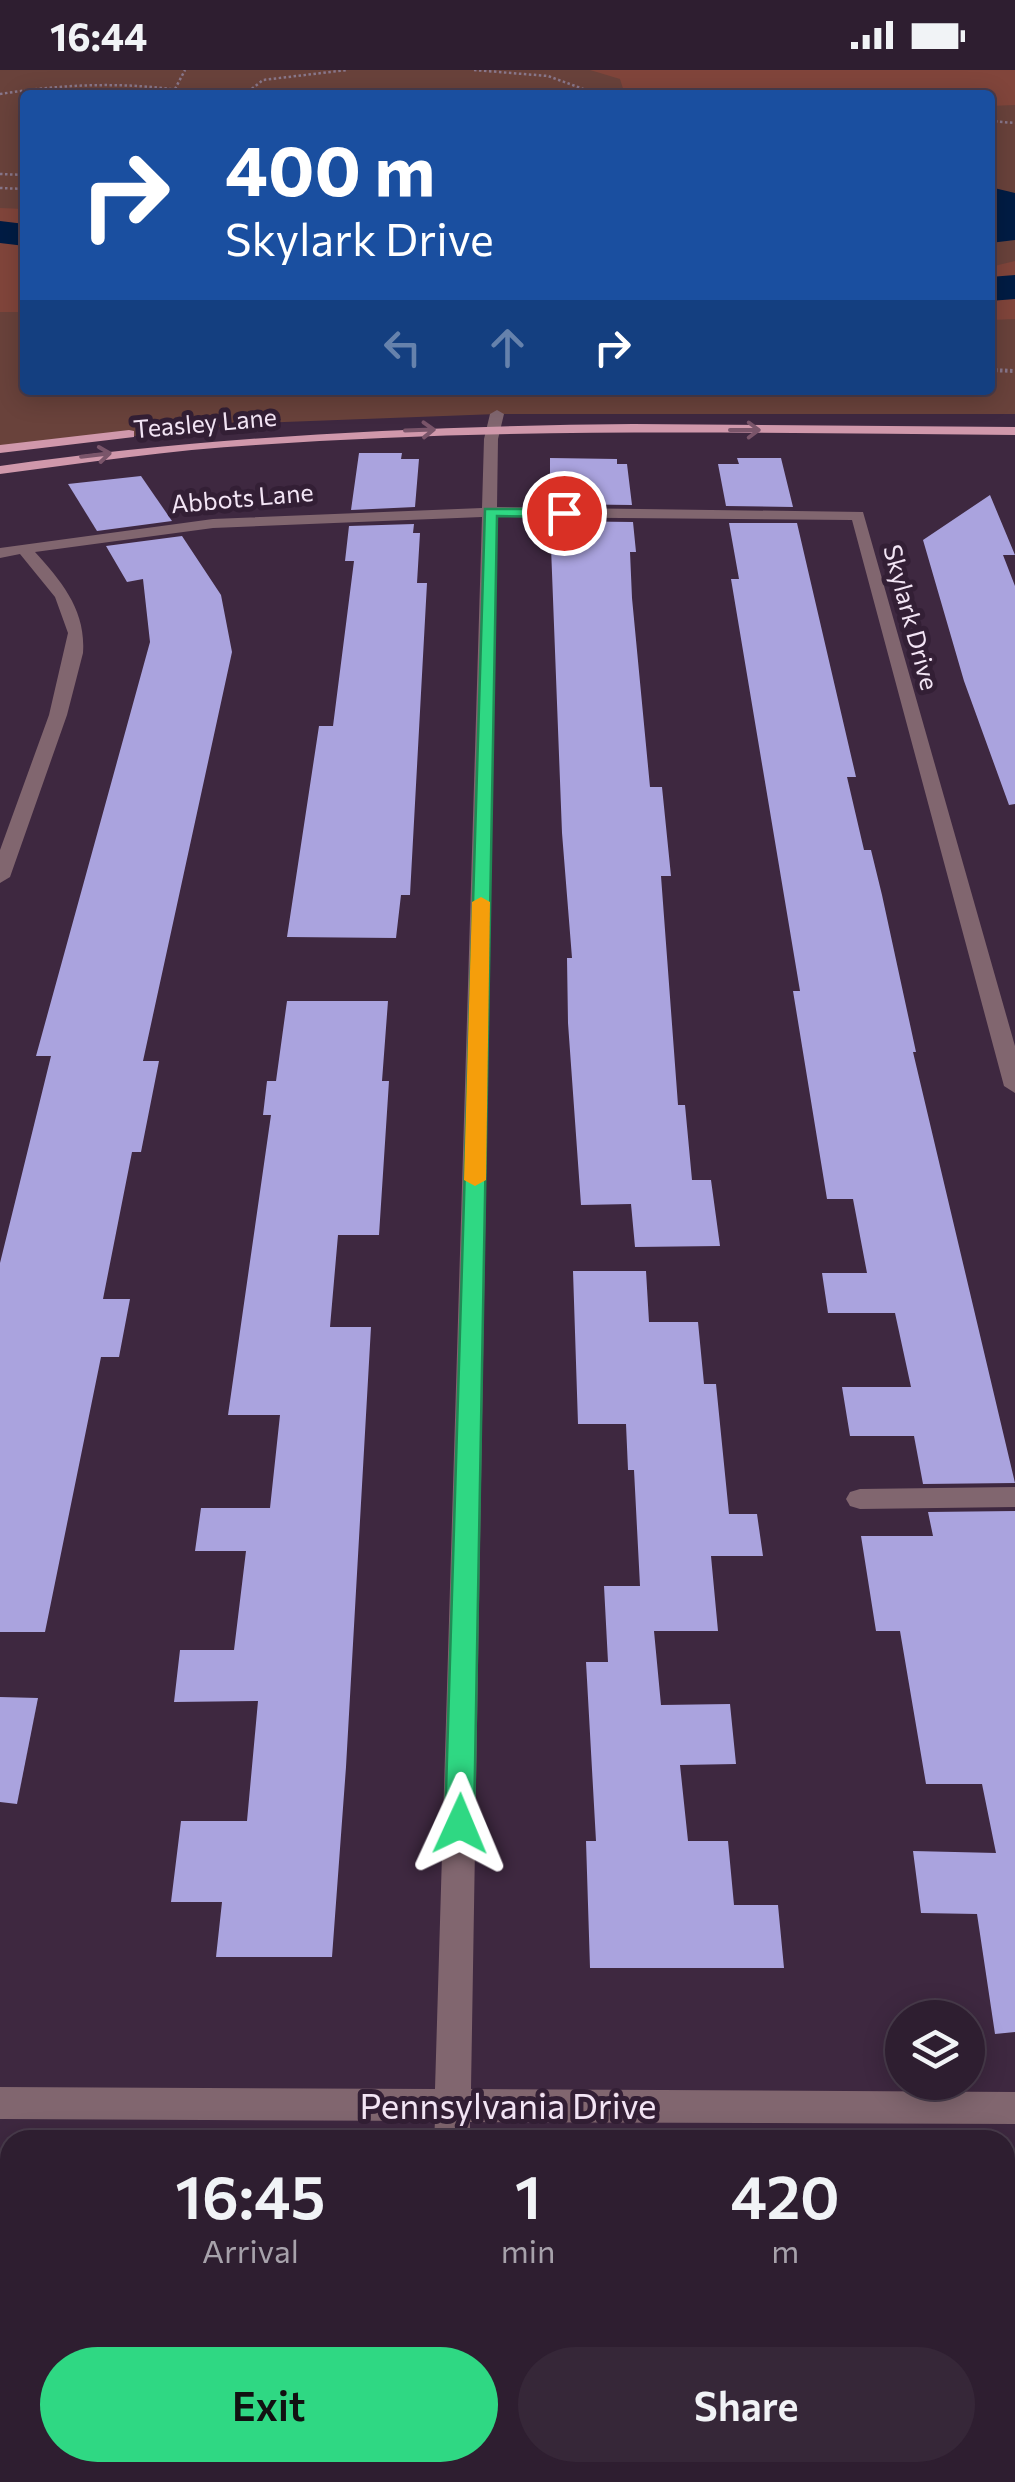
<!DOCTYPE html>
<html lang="en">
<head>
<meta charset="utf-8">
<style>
	:root { --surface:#2e1e30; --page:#362738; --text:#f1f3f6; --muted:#a7a2ab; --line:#493c4c; --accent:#2fd883 }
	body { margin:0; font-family:Commissioner,sans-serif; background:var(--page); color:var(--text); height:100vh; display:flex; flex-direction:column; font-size:38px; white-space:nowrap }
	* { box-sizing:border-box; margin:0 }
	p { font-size:32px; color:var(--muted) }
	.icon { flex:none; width:55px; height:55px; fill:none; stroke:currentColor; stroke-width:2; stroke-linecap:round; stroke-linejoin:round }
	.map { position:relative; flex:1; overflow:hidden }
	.details { position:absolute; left:0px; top:2060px; width:1015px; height:352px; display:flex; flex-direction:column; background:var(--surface); border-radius:30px 30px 0 0; box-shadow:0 5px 25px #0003,0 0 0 2px var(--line) }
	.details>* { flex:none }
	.banner { position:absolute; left:20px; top:20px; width:975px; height:305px; border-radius:10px; box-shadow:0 5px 25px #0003,0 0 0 2px var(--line); background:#1a4fa0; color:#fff; overflow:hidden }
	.buttons { position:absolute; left:885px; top:1930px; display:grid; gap:20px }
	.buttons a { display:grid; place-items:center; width:100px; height:100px; border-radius:50%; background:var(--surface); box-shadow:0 5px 25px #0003,0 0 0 2px var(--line); font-size:50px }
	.pin { position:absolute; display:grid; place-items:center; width:85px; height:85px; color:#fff; margin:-42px; border:5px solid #fff; border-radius:50%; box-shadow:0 2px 10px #0007 }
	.me { position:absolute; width:110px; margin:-55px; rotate:1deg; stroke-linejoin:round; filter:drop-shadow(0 0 8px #0008) }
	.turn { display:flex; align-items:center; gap:35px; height:210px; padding:0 40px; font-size:45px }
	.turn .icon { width:130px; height:130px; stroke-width:2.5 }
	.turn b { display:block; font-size:70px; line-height:85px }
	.lanes { display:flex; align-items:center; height:95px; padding:0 40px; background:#0003; justify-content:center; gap:50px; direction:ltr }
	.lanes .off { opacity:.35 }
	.eta { display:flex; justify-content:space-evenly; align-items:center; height:170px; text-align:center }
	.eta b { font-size:60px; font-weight:600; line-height:70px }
	.cta { display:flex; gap:20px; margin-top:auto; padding:20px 40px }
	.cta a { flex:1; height:115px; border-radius:60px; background:var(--accent); color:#111; font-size:40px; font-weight:600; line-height:115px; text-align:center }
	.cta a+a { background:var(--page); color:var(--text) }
	.status { display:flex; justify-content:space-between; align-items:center; height:70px; padding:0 50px; background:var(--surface); direction:ltr }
	.status svg { height:28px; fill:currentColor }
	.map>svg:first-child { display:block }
	.green { fill:#69423b; fill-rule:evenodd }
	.forest { fill:#81453b }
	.water { fill:#001c44 }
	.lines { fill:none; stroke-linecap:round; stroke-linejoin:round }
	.river { fill:#001c44; fill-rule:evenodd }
	.building { fill:#aaa3de }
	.path-far1 { stroke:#89778b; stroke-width:2.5; stroke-dasharray:2.5 2.5; stroke-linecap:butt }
	.path { stroke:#89778b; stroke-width:4; stroke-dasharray:2.5 2.5; stroke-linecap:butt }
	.minor { fill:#81666f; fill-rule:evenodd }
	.major { fill:#d098ab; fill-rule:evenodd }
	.oneway { stroke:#7a556a }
	.route { fill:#2fd883; stroke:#1f8c55; stroke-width:2.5 }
	.slow { fill:#f59e0b }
	.labels { text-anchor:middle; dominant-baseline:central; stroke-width:10; stroke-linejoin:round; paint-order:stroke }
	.far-street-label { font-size:25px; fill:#f3e5f5; stroke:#331f35 }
	.near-street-label { font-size:35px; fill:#f3e5f5; stroke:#331f35 }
</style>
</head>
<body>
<div class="status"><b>16:44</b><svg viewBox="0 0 49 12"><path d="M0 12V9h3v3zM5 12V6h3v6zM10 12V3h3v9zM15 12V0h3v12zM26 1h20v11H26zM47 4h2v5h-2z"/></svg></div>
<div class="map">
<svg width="1015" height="2412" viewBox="0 0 1015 2412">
	<rect width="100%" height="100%" fill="#3e2840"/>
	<path class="green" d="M 0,0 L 1015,0 L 1015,344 L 497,344 L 258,353 L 0,380 ZM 25,25 L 990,25 L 990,320 L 25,320 Z"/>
	<g class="forest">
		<path d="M 590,0 L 1015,0 L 1015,35 L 990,36 L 990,25 L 625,25 L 620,9 Z"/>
		<path d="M 0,138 L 25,139 L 25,242 L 0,242 Z"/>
		<path d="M 1015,191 L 1015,249 L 990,250 L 990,197 Z"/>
	</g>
	<path class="water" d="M 990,117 L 1015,123 L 1015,170 L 990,173 Z"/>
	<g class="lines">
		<g class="river">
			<path d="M 0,151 L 25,154 L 25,176 L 0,173 Z"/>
			<path d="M 1015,205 L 1015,229 L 990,231 L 990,207 Z"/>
		</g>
	</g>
	<g class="building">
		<path d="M 359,383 L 402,383 L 401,389 L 419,389 L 415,437 L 351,440 Z"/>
		<path d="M 550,388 L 617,389 L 617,394 L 627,394 L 632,435 L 550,434 Z"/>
		<path d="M 737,388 L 781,388 L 793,437 L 726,436 L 718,394 L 739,394 Z"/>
		<path d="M 141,406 L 172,451 L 97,461 L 68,414 Z"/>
		<path d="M 990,425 L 1015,485 L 1003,485 L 1015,516 L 1015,734 L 1009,735 L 964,611 L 923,470 Z"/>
		<path d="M 550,451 L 633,452 L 636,482 L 630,482 L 632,528 L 650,717 L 662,717 L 671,806 L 661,806 L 678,1035 L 685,1035 L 692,1110 L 711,1110 L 720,1176 L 635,1177 L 631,1134 L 581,1135 L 568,953 L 567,888 L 572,888 L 562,763 Z"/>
		<path d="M 729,453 L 797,453 L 856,707 L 847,707 L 864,780 L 871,780 L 882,825 L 916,982 L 913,982 L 1015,1413 L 923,1414 L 914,1366 L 850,1366 L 842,1317 L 911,1317 L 895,1243 L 828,1243 L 822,1203 L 867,1203 L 853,1129 L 827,1129 L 793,921 L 800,921 L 731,509 L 739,509 Z"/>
		<path d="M 414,454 L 413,463 L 420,463 L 417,513 L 427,513 L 410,825 L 401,825 L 396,868 L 287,867 L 319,656 L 333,656 L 354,491 L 345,491 L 349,456 Z"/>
		<path d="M 182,466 L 221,525 L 232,582 L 143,991 L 159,991 L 141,1082 L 132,1082 L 103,1229 L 130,1229 L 119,1287 L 101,1287 L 45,1562 L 0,1562 L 0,1193 L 51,986 L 36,986 L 150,572 L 143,509 L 127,512 L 106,476 Z"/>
		<path d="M 287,931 L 388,931 L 382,1011 L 389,1011 L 379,1165 L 338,1165 L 330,1257 L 371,1257 L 346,1697 L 332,1887 L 216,1887 L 222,1832 L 171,1832 L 181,1751 L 247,1751 L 258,1631 L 174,1632 L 180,1580 L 234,1580 L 246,1481 L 195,1481 L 201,1438 L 270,1438 L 280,1345 L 228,1345 L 271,1045 L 263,1045 L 267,1011 L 276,1011 Z"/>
		<path d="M 573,1201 L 646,1201 L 649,1252 L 698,1252 L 704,1314 L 716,1314 L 729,1444 L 757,1444 L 763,1486 L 711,1486 L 718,1561 L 654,1561 L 661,1635 L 730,1634 L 736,1694 L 680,1695 L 688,1771 L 728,1771 L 734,1835 L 778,1835 L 784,1898 L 590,1898 L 586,1771 L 596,1771 L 586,1592 L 608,1592 L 604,1516 L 640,1516 L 634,1400 L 628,1400 L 626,1354 L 578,1354 Z"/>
		<path d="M 1015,1441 L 1015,1962 L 995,1964 L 977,1844 L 921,1843 L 913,1781 L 996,1783 L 982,1714 L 926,1714 L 900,1561 L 876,1561 L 861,1466 L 933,1466 L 928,1442 Z"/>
		<path d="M 0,1627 L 38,1628 L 17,1734 L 0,1732 Z"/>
	</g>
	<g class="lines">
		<g class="path-far1">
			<path d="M 474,0 L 548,6 L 586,20 L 583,25"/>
			<path d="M 175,19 L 185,0"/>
			<path d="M 0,24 C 70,13 138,11 208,25"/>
			<path d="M 244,25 L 263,10 L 347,0"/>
			<path d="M 990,51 L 1015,53"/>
			<path d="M 0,104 L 25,105"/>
			<path d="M 0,118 L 25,119"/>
		</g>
		<path class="path" d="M 990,300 L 1015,301"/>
		<g class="minor">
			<path d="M 497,340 L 504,344 L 498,369 L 497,437 L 863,442 L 1015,976 L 1015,1023 L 1004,1016 L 852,450 L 497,447 L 471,2019 L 1015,2022 L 1015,2054 L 470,2052 L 470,2070 L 434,2070 L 435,2051 L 0,2049 L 0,2017 L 435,2019 L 482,447 L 213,458 L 35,482 C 62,512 86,540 83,583 L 67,645 L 10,807 L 0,813 L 0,780 L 49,645 L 68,563 L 55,527 L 20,484 L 0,488 L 0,478 L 213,449 L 482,438 L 484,369 L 490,344 Z"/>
			<path d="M 1015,1417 L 1015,1437 L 860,1439 L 850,1436 L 846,1429 L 850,1422 L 860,1419 Z"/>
			<rect x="426" y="2402" width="40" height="10"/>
		</g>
		<g class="major">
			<path d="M 633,354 L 1015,357 L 1015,365 C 762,363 509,357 256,375 C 170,380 85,393 0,404 L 0,396 C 211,366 421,356 633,354 Z"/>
			<path d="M 129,360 L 134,361 L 134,367 L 0,383 L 0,375 Z"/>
		</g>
	</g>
	<defs><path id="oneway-shaft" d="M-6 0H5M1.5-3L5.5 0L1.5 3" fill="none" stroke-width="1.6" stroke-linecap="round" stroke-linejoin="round" transform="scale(2.5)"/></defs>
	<g class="oneway">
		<use href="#oneway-shaft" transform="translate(420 360) rotate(-2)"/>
		<use href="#oneway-shaft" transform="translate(745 360)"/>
		<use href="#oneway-shaft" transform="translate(96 385) rotate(-7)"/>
	</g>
	<path class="route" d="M 485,439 L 564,439 L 571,443 L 564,447 L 497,446 L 474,1754 L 470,1763 L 460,1766 L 449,1763 L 445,1754 Z"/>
	<path class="slow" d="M 481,827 L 490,832 L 486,1110 L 475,1116 L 464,1110 L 472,832 Z"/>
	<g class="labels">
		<g class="far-street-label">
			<text transform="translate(205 352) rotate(-5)">Teasley Lane</text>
			<text transform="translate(242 427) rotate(-5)">Abbots Lane</text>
			<text transform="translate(912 547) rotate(75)">Skylark Drive</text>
		</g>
		<g class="near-street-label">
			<text x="508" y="2034">Pennsylvania Drive</text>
		</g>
	</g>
</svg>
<div class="buttons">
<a><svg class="icon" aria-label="layers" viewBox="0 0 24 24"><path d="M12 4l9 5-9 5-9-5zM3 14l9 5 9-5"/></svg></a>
</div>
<div class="pin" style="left:564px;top:443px;background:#d93025"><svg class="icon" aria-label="arrive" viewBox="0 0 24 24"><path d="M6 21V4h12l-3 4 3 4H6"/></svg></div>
<svg class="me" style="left:460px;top:1754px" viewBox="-20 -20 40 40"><path d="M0-17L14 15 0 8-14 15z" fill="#2fd883" stroke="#fff" stroke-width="4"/></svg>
<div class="banner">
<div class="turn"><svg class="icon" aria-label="right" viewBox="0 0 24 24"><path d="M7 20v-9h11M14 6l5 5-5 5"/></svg><div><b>400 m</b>Skylark Drive</div></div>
<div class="lanes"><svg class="icon off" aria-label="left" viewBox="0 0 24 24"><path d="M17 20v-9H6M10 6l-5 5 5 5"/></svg><svg class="icon off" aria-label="ahead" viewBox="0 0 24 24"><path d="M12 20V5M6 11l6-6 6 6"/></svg><svg class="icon" aria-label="right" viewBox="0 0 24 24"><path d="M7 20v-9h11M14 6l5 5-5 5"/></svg></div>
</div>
<section class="details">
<div class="eta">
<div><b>16:45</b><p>Arrival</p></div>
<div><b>1</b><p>min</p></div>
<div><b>420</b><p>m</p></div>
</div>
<div class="cta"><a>Exit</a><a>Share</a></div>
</section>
</div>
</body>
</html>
